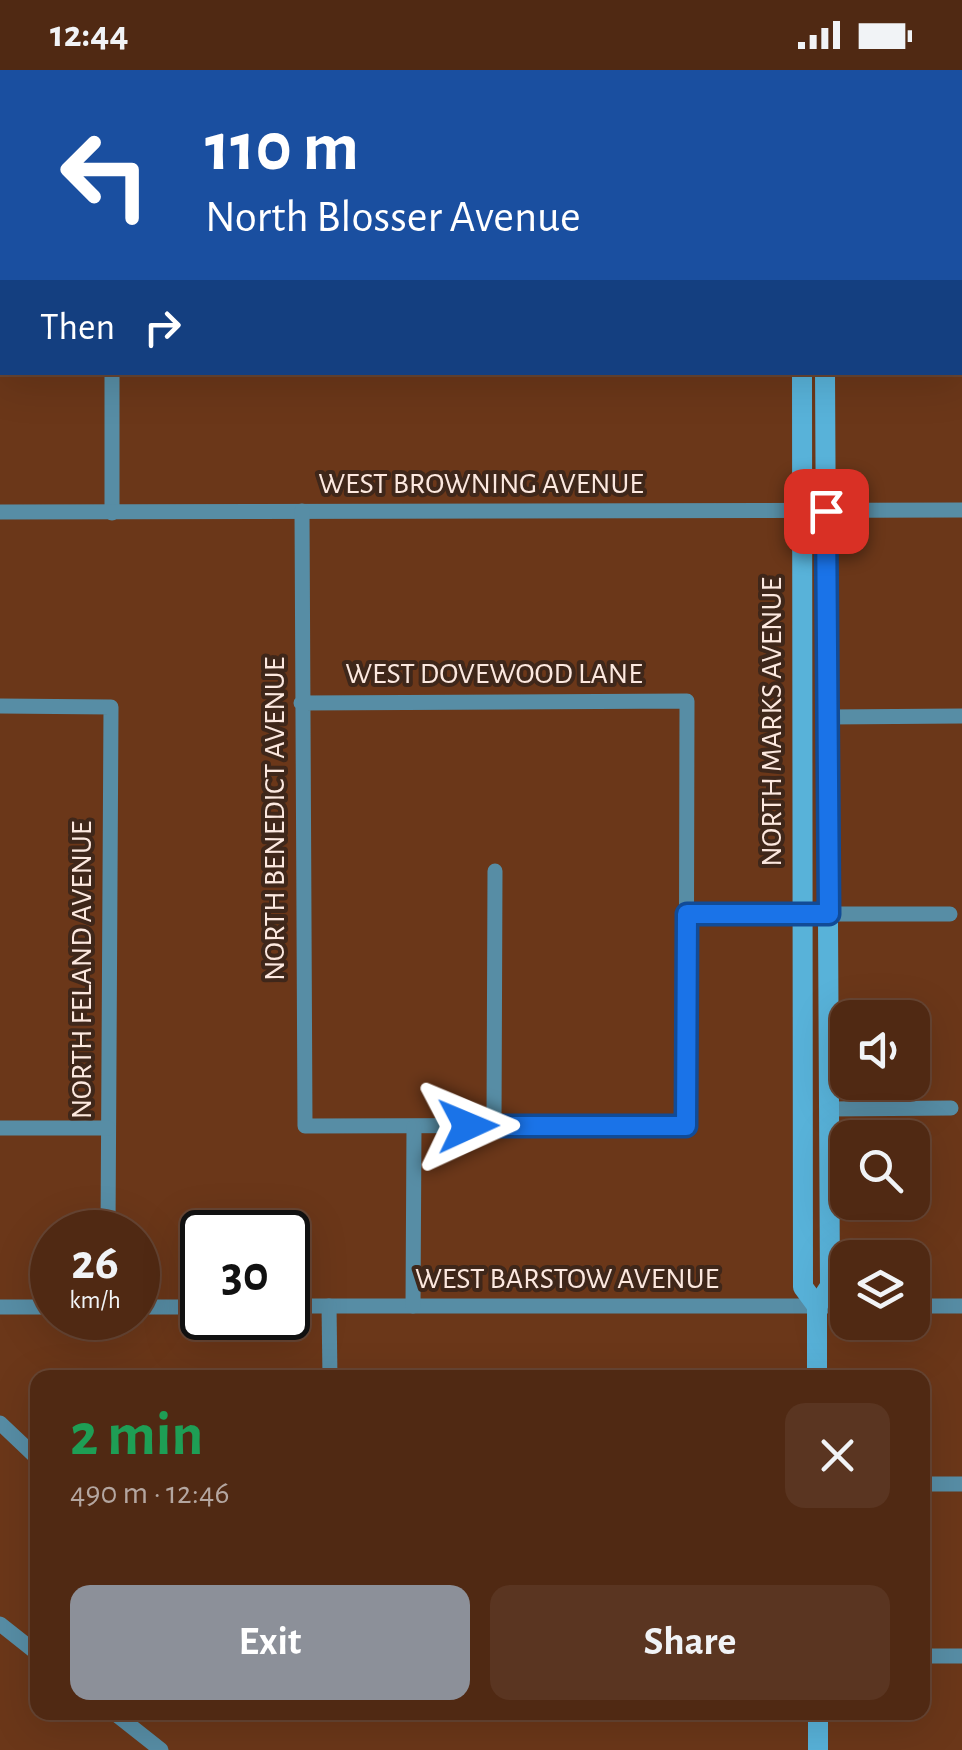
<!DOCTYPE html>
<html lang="en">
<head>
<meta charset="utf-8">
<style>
	:root { --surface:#502913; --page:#5a3521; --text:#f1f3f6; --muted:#b4a6a0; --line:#674533; --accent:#8c9099 }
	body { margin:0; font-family:"Alegreya Sans",sans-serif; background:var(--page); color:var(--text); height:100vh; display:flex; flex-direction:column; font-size:38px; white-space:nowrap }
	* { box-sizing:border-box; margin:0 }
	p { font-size:32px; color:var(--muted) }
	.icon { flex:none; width:55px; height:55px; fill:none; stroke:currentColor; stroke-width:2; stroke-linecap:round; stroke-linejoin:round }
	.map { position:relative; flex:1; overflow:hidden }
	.drawer { position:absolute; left:30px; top:1300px; width:900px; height:350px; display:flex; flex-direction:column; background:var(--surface); border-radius:20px; box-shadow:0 10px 40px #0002,0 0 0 2px var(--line) }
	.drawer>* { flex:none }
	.banner { position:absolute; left:0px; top:0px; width:962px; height:305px; box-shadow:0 10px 40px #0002,0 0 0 2px var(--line); background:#1a4fa0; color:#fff; overflow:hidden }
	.tools { position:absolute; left:830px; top:930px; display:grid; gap:20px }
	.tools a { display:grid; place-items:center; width:100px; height:100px; border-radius:20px; background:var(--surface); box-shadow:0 10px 40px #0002,0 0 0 2px var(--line); font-size:50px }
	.speed { position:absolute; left:30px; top:1140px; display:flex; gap:20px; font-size:50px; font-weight:700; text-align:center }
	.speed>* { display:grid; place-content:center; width:130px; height:130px; border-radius:50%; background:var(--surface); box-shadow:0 10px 40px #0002,0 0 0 2px var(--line); line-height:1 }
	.speed small { font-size:25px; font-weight:400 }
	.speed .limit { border:5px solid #111; border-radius:15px; background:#fff; color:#111 }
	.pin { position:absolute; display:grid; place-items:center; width:85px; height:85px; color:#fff; margin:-42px; border-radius:20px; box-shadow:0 5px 15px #0006 }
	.me { position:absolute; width:110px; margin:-55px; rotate:89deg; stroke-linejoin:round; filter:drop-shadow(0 0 8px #0008) }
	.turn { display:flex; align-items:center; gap:35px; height:210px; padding:0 40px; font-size:45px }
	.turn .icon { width:130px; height:130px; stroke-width:2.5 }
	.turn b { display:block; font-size:70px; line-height:85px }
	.then { display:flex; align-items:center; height:95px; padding:0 40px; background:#0003; gap:20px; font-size:38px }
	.round { display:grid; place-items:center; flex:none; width:105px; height:105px; border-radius:20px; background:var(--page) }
	.headline { display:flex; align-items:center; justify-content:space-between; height:170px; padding:0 40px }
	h1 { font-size:60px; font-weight:700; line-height:75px; color:#1e9e55 }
	.cta { display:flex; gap:20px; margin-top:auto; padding:20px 40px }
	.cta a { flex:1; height:115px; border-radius:20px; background:var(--accent); color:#fff; font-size:40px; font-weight:700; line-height:115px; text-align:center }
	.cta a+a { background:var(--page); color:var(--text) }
	.status { display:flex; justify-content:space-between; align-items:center; height:70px; padding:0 50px; background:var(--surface); direction:ltr }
	.status svg { height:28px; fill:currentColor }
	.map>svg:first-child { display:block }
	.built { fill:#773c19 }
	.building { fill:#7b4f16; stroke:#b78b5a; stroke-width:2.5 }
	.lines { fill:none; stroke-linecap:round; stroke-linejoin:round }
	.lane { stroke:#578da5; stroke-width:8 }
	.street { stroke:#578da5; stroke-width:15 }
	.secondary { stroke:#58b2d9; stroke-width:20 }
	.route-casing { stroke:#114b97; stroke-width:25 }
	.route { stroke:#1a73e8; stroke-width:18 }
	.labels { text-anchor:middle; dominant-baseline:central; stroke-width:8; stroke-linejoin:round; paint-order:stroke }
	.street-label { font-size:30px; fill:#fce8df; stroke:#3f271a }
</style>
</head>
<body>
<div class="status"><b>12:44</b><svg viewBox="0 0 49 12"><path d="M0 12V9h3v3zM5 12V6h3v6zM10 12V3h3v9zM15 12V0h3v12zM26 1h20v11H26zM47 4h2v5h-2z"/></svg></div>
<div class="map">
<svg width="962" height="1680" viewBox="0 0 962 1680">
	<rect width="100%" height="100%" fill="#6b3719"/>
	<path class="built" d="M 408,0 L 787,0 L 408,2 Z"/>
	<path class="building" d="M 487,0 L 772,0 L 772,2 Z"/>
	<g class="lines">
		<path class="lane" d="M 434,0 L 434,2"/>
		<g class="street">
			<path d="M 313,0 L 313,2"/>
			<path d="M 960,235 L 962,235"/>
			<path d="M 112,302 L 112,443"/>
			<path d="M 0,442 L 962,440"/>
			<path d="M 301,633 L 687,631 L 686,1055 L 305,1056 L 302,441"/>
			<path d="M 0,636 L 111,637 L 108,1162"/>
			<path d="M 828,647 L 962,646"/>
			<path d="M 687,844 L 950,844"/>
			<path d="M 830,1039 L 951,1038"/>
			<path d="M 494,1055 L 495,801"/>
			<path d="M 0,1058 L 108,1058"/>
			<path d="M 288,1236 L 848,1236"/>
			<path d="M 329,1236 L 330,1308"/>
			<path d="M 413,1236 L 414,1057"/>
			<path d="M 912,1236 L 962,1236"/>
			<path d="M 0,1237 L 52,1237"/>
			<path d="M 138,1237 L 202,1237"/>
			<path d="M 0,1353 L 38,1389"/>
			<path d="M 922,1414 L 962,1414"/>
			<path d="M 0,1554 L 38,1584"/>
			<path d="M 922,1586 L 962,1586"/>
			<path d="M 113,1642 L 161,1680"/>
		</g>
		<g class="secondary">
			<path d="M 802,2 L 802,0"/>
			<path d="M 826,2 L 826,0"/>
			<path d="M 802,302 L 803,1217 L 817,1236"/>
			<path d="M 817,1308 L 817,1236 L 830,1216 L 825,302"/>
			<path d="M 818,1680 L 818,1642"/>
		</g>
	</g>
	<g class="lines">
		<g class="route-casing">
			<path id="route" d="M 468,1056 L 686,1056 L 687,844 L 829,844 L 826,441"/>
		</g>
		<use href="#route" class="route"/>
	</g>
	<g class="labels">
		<g class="street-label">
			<text x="481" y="414">WEST BROWNING AVENUE</text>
			<text x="494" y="604">WEST DOVEWOOD LANE</text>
			<text transform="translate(772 652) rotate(-90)">NORTH MARKS AVENUE</text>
			<text transform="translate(275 749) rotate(-90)">NORTH BENEDICT AVENUE</text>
			<text transform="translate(82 900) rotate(-90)">NORTH FELAND AVENUE</text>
			<text x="567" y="1209">WEST BARSTOW AVENUE</text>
		</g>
	</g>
</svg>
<div class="tools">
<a><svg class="icon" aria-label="sound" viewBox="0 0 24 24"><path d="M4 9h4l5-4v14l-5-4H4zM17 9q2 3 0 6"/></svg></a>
<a><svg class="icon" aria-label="search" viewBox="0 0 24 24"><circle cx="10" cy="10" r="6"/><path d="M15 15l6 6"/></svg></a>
<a><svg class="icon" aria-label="layers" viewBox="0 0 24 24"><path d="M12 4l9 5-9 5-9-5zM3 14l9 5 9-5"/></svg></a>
</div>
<div class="speed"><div>26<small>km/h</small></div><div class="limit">30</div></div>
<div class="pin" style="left:826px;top:441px;background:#d93025"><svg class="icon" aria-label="arrive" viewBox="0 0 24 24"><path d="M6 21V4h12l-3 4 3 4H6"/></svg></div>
<svg class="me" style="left:468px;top:1056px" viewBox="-20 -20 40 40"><path d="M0-17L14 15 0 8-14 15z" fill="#1a73e8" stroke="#fff" stroke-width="4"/></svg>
<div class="banner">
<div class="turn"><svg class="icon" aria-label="left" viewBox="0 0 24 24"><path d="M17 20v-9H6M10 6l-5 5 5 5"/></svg><div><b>110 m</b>North Blosser Avenue</div></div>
<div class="then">Then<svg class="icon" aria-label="right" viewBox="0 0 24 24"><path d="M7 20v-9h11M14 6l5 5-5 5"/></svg></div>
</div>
<section class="drawer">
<div class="headline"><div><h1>2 min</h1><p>490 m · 12:46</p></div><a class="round"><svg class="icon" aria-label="close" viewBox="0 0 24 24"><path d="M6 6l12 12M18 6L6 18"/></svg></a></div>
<div class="cta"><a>Exit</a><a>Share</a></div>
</section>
</div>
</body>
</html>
